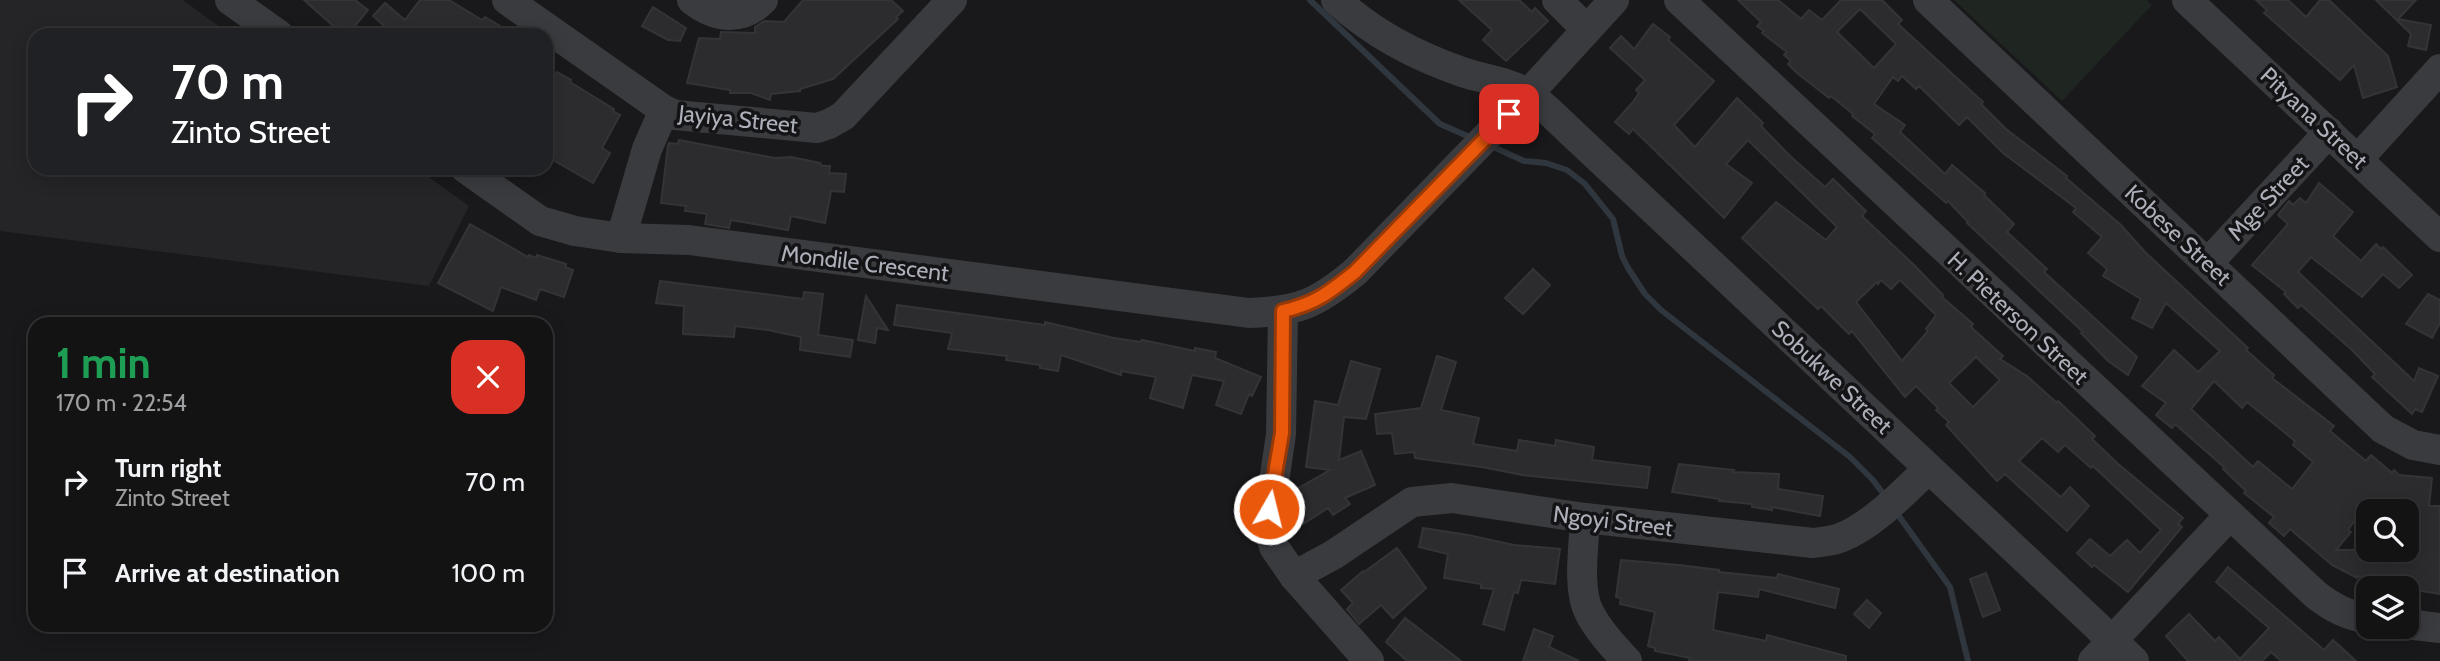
<!DOCTYPE html>
<html lang="en">
<head>
<meta charset="utf-8">
<style>
	:root { --surface:#131314; --page:#1c1c1d; --text:#f1f3f6; --muted:#9d9ea0; --line:#323234 }
	body { margin:0; font-family:Cabin,sans-serif; background:var(--page); color:var(--text); height:100vh; display:flex; flex-direction:column; font-size:26px; white-space:nowrap }
	* { box-sizing:border-box; margin:0 }
	p { font-size:23px; color:var(--muted) }
	.icon { flex:none; width:38px; height:38px; fill:none; stroke:currentColor; stroke-width:2; stroke-linecap:round; stroke-linejoin:round }
	.map { position:relative; flex:1; overflow:hidden }
	.details { position:absolute; left:28px; top:317px; width:525px; height:315px; display:flex; flex-direction:column; background:var(--surface); border-radius:21px; box-shadow:0 4px 18px #0003,0 0 0 2px var(--line) }
	.details>* { flex:none }
	.banner { position:absolute; left:28px; top:28px; width:525px; height:147px; border-radius:21px; box-shadow:0 4px 18px #0003,0 0 0 2px var(--line); background:#202124; color:#fff; overflow:hidden }
	.fabs { position:absolute; left:2356px; top:499px; display:grid; gap:14px }
	.fabs a { display:grid; place-items:center; width:63px; height:63px; border-radius:14px; background:var(--surface); box-shadow:0 4px 18px #0003,0 0 0 2px var(--line); font-size:35px }
	.pin { position:absolute; display:grid; place-items:center; width:60px; height:60px; color:#fff; margin:-30px; border-radius:14px; box-shadow:0 4px 10px #0006 }
	.me { position:absolute; width:77px; margin:-38px; rotate:8deg; stroke-linejoin:round; filter:drop-shadow(0 0 5px #0008) }
	.turn { display:flex; align-items:center; gap:24px; height:147px; padding:0 28px; font-size:32px }
	.turn .icon { width:91px; height:91px; stroke-width:2.5 }
	.turn b { display:block; font-size:49px; line-height:60px }
	.round { display:grid; place-items:center; flex:none; width:74px; height:74px; border-radius:21px; background:var(--page) }
	.headline { display:flex; align-items:center; justify-content:space-between; height:119px; padding:0 28px }
	h1 { font-size:42px; font-weight:700; line-height:52px; color:#1e9e55 }
	ul { padding:0; list-style:none }
	li { display:flex; align-items:center; gap:21px; height:91px; padding:0 28px }
	li div { flex:1 }
	li b { display:block; font-size:26px }
	li em { font-style:normal }
	.map>svg:first-child { display:block }
	.built { fill:#252528 }
	.green { fill:#1f2521 }
	.lines { fill:none; stroke-linecap:round; stroke-linejoin:round }
	.stream { stroke:#30363d; stroke-width:6 }
	.building { fill:#2c2c2f; stroke:#343336; stroke-width:2; fill-rule:evenodd }
	.minor { stroke:#3a3b3f; stroke-width:30 }
	.route-casing { stroke:#983908; stroke-width:18 }
	.route { stroke:#ea580c; stroke-width:12 }
	.labels { text-anchor:middle; dominant-baseline:central; stroke-width:7; stroke-linejoin:round; paint-order:stroke }
	.street-label { font-size:23px; fill:#adafb9; stroke:#141416 }
</style>
</head>
<body>
<div class="map">
<svg width="2440" height="661" viewBox="0 0 2440 661">
	<rect width="100%" height="100%" fill="#19191b"/>
	<path class="built" d="M 0,0 L 183,0 L 231,35 L 35,35 L 35,168 L 416,168 L 469,206 L 429,286 L 0,231 Z"/>
	<path class="green" d="M 1954,0 L 2147,0 L 2152,5 L 2062,101 Z"/>
	<g class="lines">
		<g class="stream">
			<path d="M 1310,0 L 1440,124 L 1472,138"/>
			<path d="M 1489,145 L 1524,161 L 1546,163 L 1567,170 L 1585,184 L 1613,219 L 1622,256 L 1628,268 L 1645,294 L 1661,310 L 1850,457 L 1872,479 L 1886,497"/>
			<path d="M 1896,512 L 1950,587 L 1968,661"/>
		</g>
	</g>
	<g class="building">
		<path d="M 304,0 L 355,0 L 368,10 L 350,32 L 343,26 L 339,31 Z"/>
		<path d="M 420,0 L 449,0 L 482,20 L 485,17 L 515,35 L 394,35 L 373,16 L 385,3 L 405,20 Z"/>
		<path d="M 803,0 L 891,0 L 903,11 L 896,17 L 898,19 L 833,79 L 800,89 L 800,91 L 771,94 L 770,100 L 751,93 L 730,93 L 730,90 L 687,83 L 699,38 L 720,39 L 721,32 L 755,33 L 755,27 L 764,21 L 784,22 Z"/>
		<path d="M 1459,0 L 1519,0 L 1532,12 L 1535,8 L 1548,21 L 1506,61 L 1483,40 L 1492,30 Z"/>
		<path d="M 1738,0 L 1778,0 L 1801,19 L 1809,10 L 1822,20 L 1841,0 L 1882,0 L 1902,20 L 1898,24 L 1983,102 L 1981,104 L 2006,129 L 2067,176 L 2066,178 L 2121,225 L 2145,252 L 2248,348 L 2246,350 L 2274,375 L 2272,378 L 2334,426 L 2330,431 L 2366,461 L 2371,455 L 2392,473 L 2394,470 L 2399,475 L 2432,478 L 2429,506 L 2440,506 L 2440,594 L 2403,588 L 2370,575 L 2366,581 L 2358,576 L 2357,578 L 2332,565 L 2290,529 L 2284,536 L 2269,523 L 2274,517 L 2244,493 L 2246,491 L 2223,469 L 2225,468 L 2175,424 L 2172,428 L 2156,415 L 2166,403 L 2142,386 L 2174,350 L 2198,372 L 2220,351 L 2166,303 L 2152,328 L 2132,318 L 2141,299 L 2103,276 L 2107,269 L 2088,253 L 2102,237 L 2073,212 L 2076,208 L 2003,153 L 1967,117 L 1959,125 L 1919,86 L 1916,89 L 1902,76 L 1898,81 L 1893,77 L 1874,104 L 1905,125 L 1900,132 L 1945,174 L 1952,165 L 1985,193 L 1984,195 L 2014,224 L 2007,232 L 2047,269 L 2044,272 L 2137,357 L 2128,375 L 2108,361 L 2081,333 L 2083,332 L 1967,223 L 1968,222 L 1948,201 L 1946,203 L 1872,138 L 1875,134 L 1852,116 L 1853,114 L 1831,96 L 1829,98 L 1797,73 L 1788,64 L 1791,61 L 1784,55 L 1787,52 L 1762,33 L 1764,31 L 1757,26 L 1761,22 ZM 1860,9 L 1896,44 L 1874,68 L 1837,32 ZM 2214,381 L 2242,408 L 2247,402 L 2295,441 L 2293,445 L 2313,462 L 2292,489 L 2258,461 L 2253,467 L 2191,409 ZM 2362,511 L 2406,511 L 2406,519 L 2417,520 L 2408,550 L 2336,550 L 2351,532 L 2348,530 Z"/>
		<path d="M 2256,0 L 2288,0 L 2306,17 L 2320,0 L 2329,0 L 2388,56 L 2397,87 L 2363,98 L 2354,65 L 2340,80 L 2264,13 L 2267,10 Z"/>
		<path d="M 2376,0 L 2416,0 L 2398,19 L 2431,25 L 2426,50 L 2408,46 L 2411,34 Z"/>
		<path d="M 653,7 L 686,28 L 680,41 L 668,40 L 642,26 Z"/>
		<path d="M 1653,24 L 1670,37 L 1668,40 L 1714,81 L 1674,125 L 1695,147 L 1737,98 L 1763,123 L 1761,126 L 1790,156 L 1825,187 L 1833,179 L 1866,211 L 1862,216 L 1914,265 L 1943,295 L 1942,297 L 1973,324 L 1971,327 L 2003,356 L 2000,359 L 2027,376 L 2057,403 L 2058,401 L 2095,436 L 2092,439 L 2117,463 L 2183,518 L 2178,524 L 2182,527 L 2128,592 L 2094,565 L 2092,567 L 2077,553 L 2090,539 L 2110,556 L 2127,540 L 2140,553 L 2161,530 L 2093,466 L 2091,468 L 2065,445 L 2058,452 L 2042,438 L 2019,461 L 2061,497 L 2070,487 L 2089,506 L 2067,531 L 2005,474 L 1997,481 L 1946,425 L 1949,422 L 1936,410 L 1938,408 L 1916,386 L 1905,397 L 1852,331 L 1849,334 L 1821,306 L 1818,309 L 1742,238 L 1776,202 L 1826,240 L 1837,227 L 1748,140 L 1726,164 L 1752,183 L 1724,218 L 1633,129 L 1629,134 L 1615,122 L 1633,102 L 1639,93 L 1636,90 L 1645,80 L 1610,48 L 1621,36 L 1634,49 ZM 1881,280 L 1891,289 L 1900,280 L 1936,315 L 1926,329 L 1928,331 L 1902,361 L 1856,302 L 1877,282 L 1878,284 ZM 1976,357 L 2000,380 L 1973,407 L 1949,383 Z"/>
		<path d="M 546,70 L 555,75 L 557,72 L 571,80 L 570,82 L 614,109 L 613,111 L 620,115 L 602,148 L 610,153 L 593,183 L 546,156 Z"/>
		<path d="M 679,140 L 775,158 L 791,157 L 820,163 L 822,166 L 830,166 L 829,173 L 846,174 L 844,192 L 831,191 L 825,223 L 791,216 L 788,230 L 731,220 L 729,228 L 705,224 L 707,214 L 685,211 L 686,206 L 661,203 L 668,145 L 669,143 L 678,144 Z"/>
		<path d="M 2319,183 L 2353,212 L 2333,236 L 2361,261 L 2376,244 L 2381,249 L 2383,247 L 2412,275 L 2399,288 L 2383,274 L 2362,297 L 2311,257 L 2298,272 L 2414,381 L 2419,368 L 2438,376 L 2422,412 L 2415,409 L 2412,414 L 2372,377 L 2375,374 L 2352,350 L 2301,305 L 2298,308 L 2284,294 L 2286,292 L 2252,265 L 2288,224 L 2278,215 L 2289,201 L 2293,205 L 2300,198 L 2306,203 Z"/>
		<path d="M 470,224 L 528,257 L 529,255 L 536,258 L 537,255 L 566,264 L 565,267 L 573,270 L 564,297 L 540,289 L 536,300 L 501,287 L 493,311 L 438,283 Z"/>
		<path d="M 1533,269 L 1550,285 L 1523,314 L 1505,298 Z"/>
		<path d="M 660,281 L 803,299 L 804,292 L 823,294 L 818,335 L 853,340 L 850,357 L 800,350 L 801,337 L 768,330 L 735,326 L 734,337 L 683,334 L 684,306 L 656,303 Z"/>
		<path d="M 2428,294 L 2440,300 L 2440,323 L 2432,338 L 2406,324 Z"/>
		<path d="M 866,296 L 888,330 L 877,328 L 875,343 L 858,340 Z"/>
		<path d="M 897,305 L 1045,325 L 1045,322 L 1114,338 L 1141,342 L 1142,340 L 1195,351 L 1195,348 L 1216,352 L 1215,358 L 1261,377 L 1252,396 L 1249,394 L 1241,414 L 1216,405 L 1224,381 L 1192,375 L 1183,408 L 1150,398 L 1156,377 L 1121,371 L 1121,375 L 1061,355 L 1058,371 L 1040,368 L 1040,365 L 1006,360 L 1007,356 L 948,349 L 952,333 L 894,325 Z"/>
		<path d="M 1437,356 L 1456,362 L 1441,410 L 1479,418 L 1473,444 L 1517,451 L 1519,440 L 1555,446 L 1556,440 L 1594,447 L 1592,460 L 1650,467 L 1647,488 L 1522,475 L 1482,467 L 1415,458 L 1414,452 L 1395,454 L 1392,433 L 1377,434 L 1375,414 L 1421,408 Z"/>
		<path d="M 1351,361 L 1380,369 L 1366,419 L 1344,417 L 1339,460 L 1361,451 L 1375,485 L 1345,498 L 1350,504 L 1333,515 L 1328,508 L 1303,524 L 1289,499 L 1290,493 L 1330,470 L 1306,467 L 1315,401 L 1338,405 Z"/>
		<path d="M 1679,464 L 1734,470 L 1733,472 L 1779,474 L 1778,489 L 1823,496 L 1820,516 L 1772,507 L 1772,510 L 1752,507 L 1752,504 L 1719,501 L 1720,499 L 1672,492 Z"/>
		<path d="M 1423,528 L 1468,535 L 1514,545 L 1560,549 L 1555,584 L 1521,580 L 1518,593 L 1514,592 L 1504,630 L 1483,624 L 1494,589 L 1481,588 L 1481,584 L 1444,578 L 1448,554 L 1419,547 Z"/>
		<path d="M 1397,548 L 1426,588 L 1393,618 L 1381,605 L 1359,624 L 1347,609 L 1353,603 L 1341,590 L 1363,571 L 1364,572 Z"/>
		<path d="M 1621,560 L 1679,565 L 1719,570 L 1719,572 L 1777,578 L 1778,574 L 1839,589 L 1835,608 L 1759,589 L 1758,597 L 1718,592 L 1713,630 L 1766,641 L 1767,635 L 1846,656 L 1846,661 L 1689,661 L 1690,658 L 1655,651 L 1655,648 L 1648,646 L 1655,612 L 1620,604 L 1621,598 L 1616,597 Z"/>
		<path d="M 2228,567 L 2324,650 L 2333,640 L 2356,661 L 2281,661 L 2271,652 L 2262,661 L 2188,661 L 2166,636 L 2189,614 L 2215,641 L 2219,637 L 2240,659 L 2269,628 L 2216,582 Z"/>
		<path d="M 1986,573 L 2000,610 L 1983,617 L 1970,579 Z"/>
		<path d="M 1867,600 L 1881,613 L 1869,628 L 1854,614 Z"/>
		<path d="M 1405,618 L 1461,661 L 1407,661 L 1386,642 Z"/>
		<path d="M 1534,629 L 1553,636 L 1549,647 L 1579,661 L 1523,661 Z"/>
	</g>
	<g class="lines">
		<g class="minor">
			<path d="M 230,0 L 279,35"/>
			<path d="M 507,0 L 664,110 L 675,115 L 817,128 L 829,124 L 843,116 L 952,0"/>
			<path d="M 692,0 C 715,18 741,22 763,0"/>
			<path d="M 1336,0 C 1374,34 1414,55 1462,72 C 1483,79 1510,82 1528,94 C 1544,105 1559,121 1573,134 L 2134,661"/>
			<path d="M 1557,0 L 1586,29"/>
			<path d="M 1679,0 L 2316,595 C 2333,608 2347,615 2368,619"/>
			<path d="M 1928,0 L 2383,429 L 2413,445 L 2440,450"/>
			<path d="M 2187,0 L 2440,237"/>
			<path d="M 2358,159 L 2440,69"/>
			<path d="M 465,168 L 540,221 L 575,231 L 621,238 L 689,240 L 1249,313 C 1300,311 1316,304 1355,272 L 1528,94 L 1614,0"/>
			<path d="M 621,238 L 647,149 L 664,110"/>
			<path d="M 2208,263 L 2329,132"/>
			<path d="M 1283,311 L 1281,434 L 1268,524 L 1274,547 L 1294,576 L 1369,661"/>
			<path d="M 1585,518 C 1584,545 1577,589 1589,612 C 1598,630 1613,646 1627,661"/>
			<path d="M 1294,576 L 1333,555 L 1412,502 L 1452,498 L 1585,518 L 1813,543 C 1822,542 1832,541 1840,538 C 1872,526 1904,492 1928,469"/>
			<path d="M 2406,624 L 2440,628"/>
			<path d="M 2093,661 L 2229,516"/>
		</g>
	</g>
	<g class="lines">
		<g class="route-casing">
			<path id="route" d="M 1269,509 L 1282,433 L 1283,311 C 1315,304 1330,292 1355,272 L 1509,114"/>
		</g>
		<use href="#route" class="route"/>
	</g>
	<g class="labels">
		<g class="street-label">
			<text transform="translate(2314 118) rotate(43)">Pityana Street</text>
			<text transform="translate(738 119) rotate(6)">Jayiya Street</text>
			<text transform="translate(2268 198) rotate(-47)">Mge Street</text>
			<text transform="translate(2178 235) rotate(43)">Kobese Street</text>
			<text transform="translate(865 263) rotate(7)">Mondile Crescent</text>
			<text transform="translate(2018 318) rotate(43)">H. Pieterson Street</text>
			<text transform="translate(1832 377) rotate(43)">Sobukwe Street</text>
			<text transform="translate(1613 521) rotate(7)">Ngoyi Street</text>
		</g>
	</g>
</svg>
<div class="fabs">
<a><svg class="icon" aria-label="search" viewBox="0 0 24 24"><circle cx="10" cy="10" r="6"/><path d="M15 15l6 6"/></svg></a>
<a><svg class="icon" aria-label="layers" viewBox="0 0 24 24"><path d="M12 4l9 5-9 5-9-5zM3 14l9 5 9-5"/></svg></a>
</div>
<div class="pin" style="left:1509px;top:114px;background:#d93025"><svg class="icon" aria-label="arrive" viewBox="0 0 24 24"><path d="M6 21V4h12l-3 4 3 4H6"/></svg></div>
<svg class="me" style="left:1269px;top:509px" viewBox="-20 -20 40 40"><circle r="17" fill="#ea580c" stroke="#fff" stroke-width="3"/><path d="M0-11L8 9 0 5-8 9z" fill="#fff"/></svg>
<div class="banner">
<div class="turn"><svg class="icon" aria-label="right" viewBox="0 0 24 24"><path d="M7 20v-9h11M14 6l5 5-5 5"/></svg><div><b>70 m</b>Zinto Street</div></div>
</div>
<section class="details">
<div class="headline"><div><h1>1 min</h1><p>170 m · 22:54</p></div><a class="round" style="background:#d93025;color:#fff"><svg class="icon" aria-label="close" viewBox="0 0 24 24"><path d="M6 6l12 12M18 6L6 18"/></svg></a></div>
<ul>
<li><svg class="icon" aria-label="right" viewBox="0 0 24 24"><path d="M7 20v-9h11M14 6l5 5-5 5"/></svg><div><b>Turn right</b><p>Zinto Street</p></div><em>70 m</em></li>
<li><svg class="icon" aria-label="arrive" viewBox="0 0 24 24"><path d="M6 21V4h12l-3 4 3 4H6"/></svg><div><b>Arrive at destination</b></div><em>100 m</em></li>
</ul>
</section>
</div>
</body>
</html>
